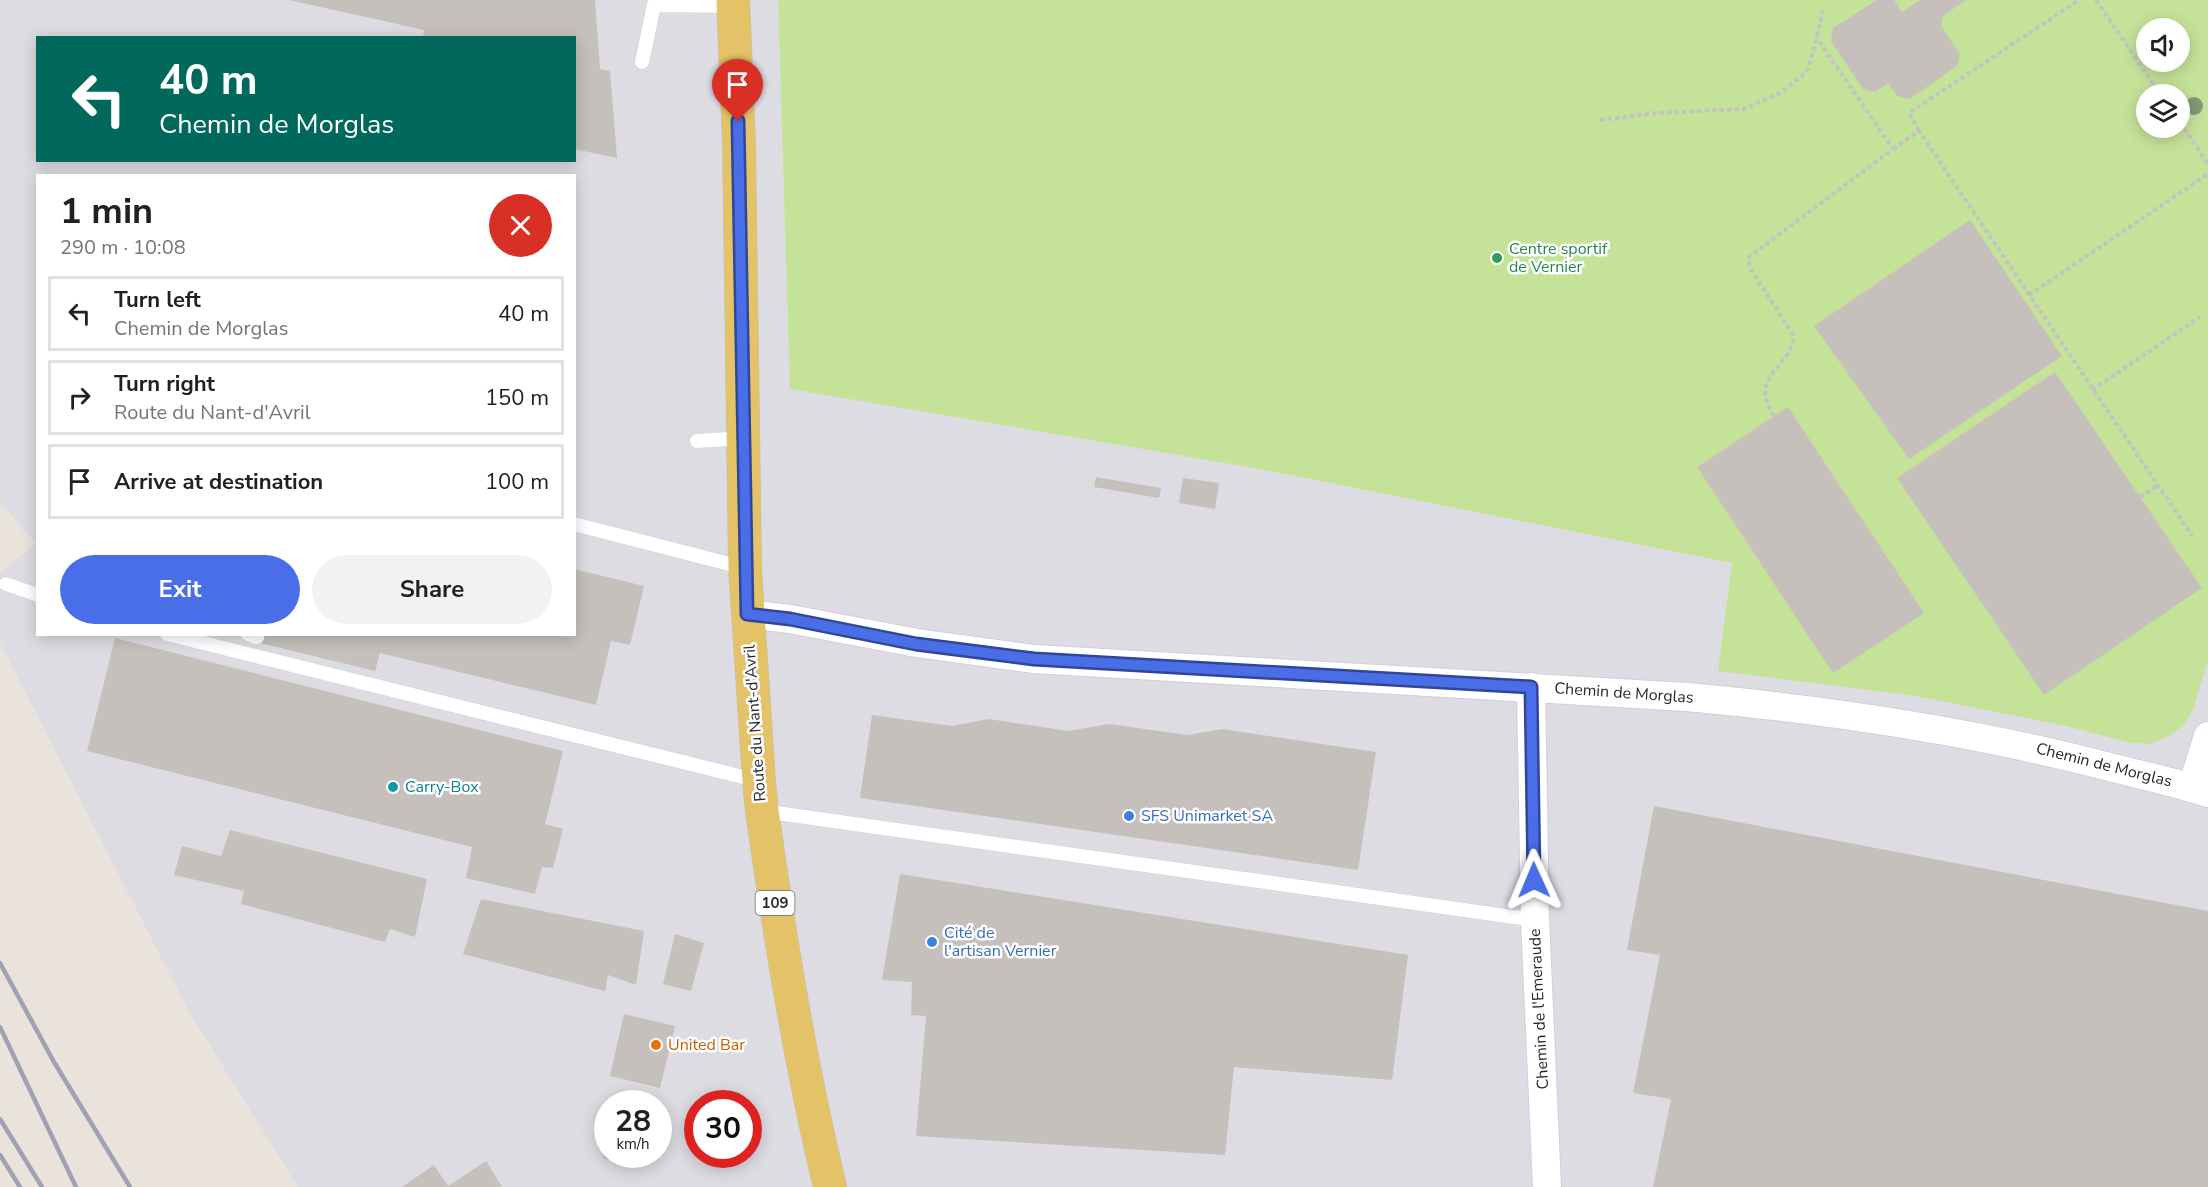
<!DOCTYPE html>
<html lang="en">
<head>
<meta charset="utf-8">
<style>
	:root { --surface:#fff; --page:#f2f2f2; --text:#202124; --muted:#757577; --line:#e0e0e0; --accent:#4a6de8 }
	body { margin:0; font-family:"Nunito Sans",sans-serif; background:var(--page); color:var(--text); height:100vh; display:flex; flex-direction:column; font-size:22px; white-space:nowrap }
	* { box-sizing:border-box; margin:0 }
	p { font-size:20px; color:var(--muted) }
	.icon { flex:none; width:33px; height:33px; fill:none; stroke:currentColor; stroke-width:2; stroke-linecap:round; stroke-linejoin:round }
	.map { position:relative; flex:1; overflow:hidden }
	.sheet { position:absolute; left:36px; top:174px; width:540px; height:462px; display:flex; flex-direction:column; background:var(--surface); border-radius:0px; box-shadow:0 3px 15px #0003 }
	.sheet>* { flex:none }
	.hud { position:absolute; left:36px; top:36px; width:540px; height:126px; border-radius:0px; box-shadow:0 3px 15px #0003; background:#00695c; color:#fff; overflow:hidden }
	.tools { position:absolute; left:2136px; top:18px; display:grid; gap:12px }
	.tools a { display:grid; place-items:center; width:54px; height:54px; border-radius:50%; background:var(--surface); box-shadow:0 3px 15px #0003; font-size:30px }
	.speed { position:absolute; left:594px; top:1090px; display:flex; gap:12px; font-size:30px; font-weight:700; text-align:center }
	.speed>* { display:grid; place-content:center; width:78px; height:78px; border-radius:50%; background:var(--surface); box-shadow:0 3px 15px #0003; line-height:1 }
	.speed small { font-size:15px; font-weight:400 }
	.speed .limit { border:9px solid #d22; background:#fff; color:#111 }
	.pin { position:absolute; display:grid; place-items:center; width:51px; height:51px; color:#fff; margin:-62px -26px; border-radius:50% 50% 50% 0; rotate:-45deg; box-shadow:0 0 6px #0007 }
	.pin .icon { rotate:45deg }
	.me { position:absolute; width:66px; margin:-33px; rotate:359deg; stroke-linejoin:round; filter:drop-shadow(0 0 4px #0008) }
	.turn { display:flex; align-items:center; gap:21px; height:126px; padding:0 24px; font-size:27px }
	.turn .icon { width:78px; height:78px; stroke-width:2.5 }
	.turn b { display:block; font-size:42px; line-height:51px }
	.round { display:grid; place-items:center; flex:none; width:63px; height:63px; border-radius:32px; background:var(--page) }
	.headline { display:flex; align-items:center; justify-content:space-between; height:102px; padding:0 24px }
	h1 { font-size:36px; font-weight:700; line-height:45px }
	.button { display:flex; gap:12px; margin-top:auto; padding:12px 24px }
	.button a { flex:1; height:69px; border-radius:36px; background:var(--accent); color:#fff; font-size:24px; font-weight:700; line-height:69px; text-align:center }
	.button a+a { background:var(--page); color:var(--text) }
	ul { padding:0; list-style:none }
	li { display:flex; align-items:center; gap:18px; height:75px; margin:0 12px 9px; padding:0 12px; border:3px solid var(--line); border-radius:0px }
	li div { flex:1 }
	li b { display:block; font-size:22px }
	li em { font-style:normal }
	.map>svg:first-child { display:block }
	.industrial { fill:#dddce2; fill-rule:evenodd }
	.pitch { fill:#c5e299; fill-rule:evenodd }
	.building { fill:#c5c0bb }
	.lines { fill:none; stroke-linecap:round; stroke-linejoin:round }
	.service-casing { stroke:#ced1dc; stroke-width:15 }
	.minor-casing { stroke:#ced1dc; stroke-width:30 }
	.primary-casing { stroke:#c3c3c3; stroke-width:34 }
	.path { stroke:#c3c3c3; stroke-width:4; stroke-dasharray:4.5 3; stroke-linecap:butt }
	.service { stroke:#fff; stroke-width:14 }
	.minor { stroke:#fff; stroke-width:28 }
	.primary { stroke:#e3c268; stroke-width:33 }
	.rail { stroke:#9fa2b1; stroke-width:4.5 }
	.tree { fill:#839a75 }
	.route-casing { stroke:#304797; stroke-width:15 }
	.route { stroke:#4a6de8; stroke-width:10 }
	.leisure-dot { fill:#2e9e5b; stroke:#fff; stroke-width:2 }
	.culture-dot { fill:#0f9aa8; stroke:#fff; stroke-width:2 }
	.shop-dot { fill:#3f7fe0; stroke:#fff; stroke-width:2 }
	.food-dot { fill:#e8710a; stroke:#fff; stroke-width:2 }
	.labels { text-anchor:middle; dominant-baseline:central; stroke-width:5; stroke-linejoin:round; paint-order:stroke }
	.shield { fill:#fff; stroke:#696969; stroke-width:1.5 }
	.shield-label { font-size:15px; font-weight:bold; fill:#292929 }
	.leisure-label { font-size:16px; fill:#27864d; stroke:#fff; text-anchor:start }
	.street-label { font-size:16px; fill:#292929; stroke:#fff }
	.culture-label { font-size:16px; fill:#0d838f; stroke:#fff; text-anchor:start }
	.shop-label { font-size:16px; fill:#366cbe; stroke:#fff; text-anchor:start }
	.food-label { font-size:16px; fill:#c56008; stroke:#fff; text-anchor:start }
</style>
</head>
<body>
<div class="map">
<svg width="2208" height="1187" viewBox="0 0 2208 1187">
	<rect width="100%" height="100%" fill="#eae3dc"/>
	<path class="industrial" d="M 0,0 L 778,0 L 790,389 L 1260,469 L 1732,563 L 1719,671 L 1916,696 L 2066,726 L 2131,743 L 2149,744 L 2193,710 L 2208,661 L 2208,1187 L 298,1187 L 189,1012 L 0,643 L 0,572 L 36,544 L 0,502 ZM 38,38 L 574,38 L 574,160 L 38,160 ZM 38,176 L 574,176 L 574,634 L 38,634 ZM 608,1104 L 658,1104 L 658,1155 L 608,1155 ZM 698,1104 L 748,1104 L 748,1155 L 698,1155 Z"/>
	<path class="pitch" d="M 778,0 L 2208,0 L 2208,661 L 2193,710 L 2183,726 L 2168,737 L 2149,744 L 2131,743 L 2066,726 L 1916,696 L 1718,671 L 1732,563 L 1260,469 L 790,389 ZM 2146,28 L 2180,28 L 2180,62 L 2146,62 ZM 2146,94 L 2180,94 L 2180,128 L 2146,128 Z"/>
	<g class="building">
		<path d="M 289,0 L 595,0 L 600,69 L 610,71 L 617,158 L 574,149 L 574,38 L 423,38 L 424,30 Z"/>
		<path d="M 1877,0 L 1894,0 L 1902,12 L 1920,0 L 1966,0 L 1943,16 L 1941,26 L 1960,54 L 1958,65 L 1910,99 L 1897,96 L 1888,83 L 1875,92 L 1863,89 L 1831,41 L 1833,28 Z"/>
		<path d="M 1970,220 L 2062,356 L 1909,459 L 1814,326 Z"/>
		<path d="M 2055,372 L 2202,588 L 2044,695 L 1897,478 Z"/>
		<path d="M 1788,407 L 1924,613 L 1833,673 L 1697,467 Z"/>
		<path d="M 1096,477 L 1161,488 L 1159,498 L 1094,487 Z"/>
		<path d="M 1183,478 L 1219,483 L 1215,509 L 1179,503 Z"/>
		<path d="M 574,569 L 644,586 L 630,645 L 611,641 L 596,705 L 380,653 L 375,671 L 256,642 L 257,634 L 574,634 Z"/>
		<path d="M 115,638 L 563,751 L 545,824 L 563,829 L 553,868 L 542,867 L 535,894 L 466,878 L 472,847 L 87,751 Z"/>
		<path d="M 872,715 L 952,726 L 989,719 L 1068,731 L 1109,724 L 1188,735 L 1222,729 L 1376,752 L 1358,870 L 860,798 Z"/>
		<path d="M 1654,806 L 2208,911 L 2208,1187 L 1653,1187 L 1671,1099 L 1633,1093 L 1660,955 L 1627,950 Z"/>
		<path d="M 230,830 L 427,879 L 415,937 L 390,929 L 385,942 L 241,904 L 244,891 L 174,875 L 182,846 L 221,856 Z"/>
		<path d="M 900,874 L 1408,955 L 1392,1080 L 1234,1067 L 1225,1155 L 916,1136 L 926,1016 L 911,1015 L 912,982 L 882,980 Z"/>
		<path d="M 481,899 L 644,931 L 636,985 L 608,975 L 605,991 L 463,954 Z"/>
		<path d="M 675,934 L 704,943 L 691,991 L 663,984 Z"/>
		<path d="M 624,1014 L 675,1026 L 660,1088 L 610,1076 Z"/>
		<path d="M 607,1144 L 608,1155 L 638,1155 L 636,1166 L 603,1158 Z"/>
		<path d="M 486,1161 L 502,1187 L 402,1187 L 434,1165 L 448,1186 Z"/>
	</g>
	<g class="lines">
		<g class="service-casing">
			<g id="service">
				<path d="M 642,62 L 654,5 L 733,6"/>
				<path d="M 697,441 L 744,438"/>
				<path d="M 574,524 L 745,568"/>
				<path d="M 6,584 L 38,595"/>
				<path d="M 167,634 L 759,781"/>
				<path d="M 248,634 L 257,637"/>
				<path d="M 762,811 L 1535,920"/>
			</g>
		</g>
		<g class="minor-casing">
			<g id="minor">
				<path d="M 747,614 L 790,619 L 917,643 L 1034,659 L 1687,697 C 1830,710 1967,730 2106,766 C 2140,775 2175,782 2208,793"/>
				<path d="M 1531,687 L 1535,920 L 1547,1187"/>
				<path d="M 2192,788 L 2208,736"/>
			</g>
		</g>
		<g class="primary-casing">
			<path id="primary" d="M 733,0 L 739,144 L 745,568 L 759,781 L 762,811 C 780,938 800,1063 830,1187"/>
		</g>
		<g class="path">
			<path d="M 2096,0 L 2160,94"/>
			<path d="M 1600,120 L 1657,113 L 1743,109 L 1780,93 L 1802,76 L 1809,67 L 1823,11"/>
			<path d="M 2180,122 L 2208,164"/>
			<path d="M 1919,131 L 1909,113 L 2079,0"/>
			<path d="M 1893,149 L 1919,131 L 2192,536"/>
			<path d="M 2029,295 L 2208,174"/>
			<path d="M 2092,390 L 2200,317"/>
			<path d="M 1774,416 C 1746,374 1794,368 1793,335 L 1749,266 L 1749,257 L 1893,149 L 1817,38"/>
			<path d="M 2140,497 L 2157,486"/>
		</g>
		<use href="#service" class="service"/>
		<use href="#minor" class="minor"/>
		<use href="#primary" class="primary"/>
		<g class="rail">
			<path d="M 0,963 L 54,1062 L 130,1187"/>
			<path d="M 0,1027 L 76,1187"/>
			<path d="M 0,1119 L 42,1187"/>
			<path d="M 0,1155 L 20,1187"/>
		</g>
	</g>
	<circle class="tree" cx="2194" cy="106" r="9"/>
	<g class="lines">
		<g class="route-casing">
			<path id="route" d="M 738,121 L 747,614 L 790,619 L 916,644 L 1034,659 L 1531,687 L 1534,880"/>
		</g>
		<use href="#route" class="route"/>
	</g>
	<circle class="leisure-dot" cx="1497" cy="258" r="6"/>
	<circle class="culture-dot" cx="393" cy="787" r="6"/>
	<g class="shop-dot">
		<circle cx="1129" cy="816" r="6"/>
		<circle cx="932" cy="942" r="6"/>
	</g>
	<circle class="food-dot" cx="656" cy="1045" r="6"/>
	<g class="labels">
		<rect class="shield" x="755.5" y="891" width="39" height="24" rx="4.5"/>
		<g class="shield-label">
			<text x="775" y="903">109</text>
		</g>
		<g class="leisure-label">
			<text x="1509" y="249">Centre sportif<tspan x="1509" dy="18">de Vernier</tspan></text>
		</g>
		<g class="street-label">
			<text transform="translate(1624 693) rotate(4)">Chemin de Morglas</text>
			<text transform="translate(755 723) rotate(-94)">Route du Nant-d'Avril</text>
			<text transform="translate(2104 765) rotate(14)">Chemin de Morglas</text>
			<text transform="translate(1539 1009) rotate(-93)">Chemin de l'Emeraude</text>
		</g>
		<g class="culture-label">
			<text x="405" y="787">Carry-Box</text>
		</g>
		<g class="shop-label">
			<text x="1141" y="816">SFS Unimarket SA</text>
			<text x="944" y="933">Cité de<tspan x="944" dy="18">l'artisan Vernier</tspan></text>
		</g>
		<g class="food-label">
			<text x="668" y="1045">United Bar</text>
		</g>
	</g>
</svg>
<div class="tools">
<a><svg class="icon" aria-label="sound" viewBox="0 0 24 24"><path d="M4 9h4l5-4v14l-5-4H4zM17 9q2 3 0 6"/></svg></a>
<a><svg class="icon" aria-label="layers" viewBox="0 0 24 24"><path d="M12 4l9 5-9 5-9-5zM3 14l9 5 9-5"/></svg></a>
</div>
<div class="speed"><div>28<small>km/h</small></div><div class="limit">30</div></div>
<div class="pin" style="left:738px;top:121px;background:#d93025"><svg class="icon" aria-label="arrive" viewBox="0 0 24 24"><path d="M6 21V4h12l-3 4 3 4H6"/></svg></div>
<svg class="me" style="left:1534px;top:880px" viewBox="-20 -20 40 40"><path d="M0-17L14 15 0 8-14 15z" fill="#4a6de8" stroke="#fff" stroke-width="4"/></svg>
<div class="hud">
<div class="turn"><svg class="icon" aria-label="left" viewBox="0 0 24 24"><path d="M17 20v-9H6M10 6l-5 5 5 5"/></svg><div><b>40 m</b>Chemin de Morglas</div></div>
</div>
<section class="sheet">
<div class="headline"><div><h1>1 min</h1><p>290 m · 10:08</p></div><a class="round" style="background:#d93025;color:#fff"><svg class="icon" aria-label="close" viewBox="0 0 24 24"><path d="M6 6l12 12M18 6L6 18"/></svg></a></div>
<ul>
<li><svg class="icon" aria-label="left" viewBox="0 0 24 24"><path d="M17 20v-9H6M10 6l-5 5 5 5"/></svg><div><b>Turn left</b><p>Chemin de Morglas</p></div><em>40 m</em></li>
<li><svg class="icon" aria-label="right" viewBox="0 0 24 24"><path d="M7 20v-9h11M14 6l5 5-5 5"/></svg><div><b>Turn right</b><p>Route du Nant-d'Avril</p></div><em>150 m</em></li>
<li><svg class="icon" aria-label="arrive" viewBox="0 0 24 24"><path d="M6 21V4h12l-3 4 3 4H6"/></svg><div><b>Arrive at destination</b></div><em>100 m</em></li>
</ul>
<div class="button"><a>Exit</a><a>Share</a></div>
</section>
</div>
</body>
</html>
